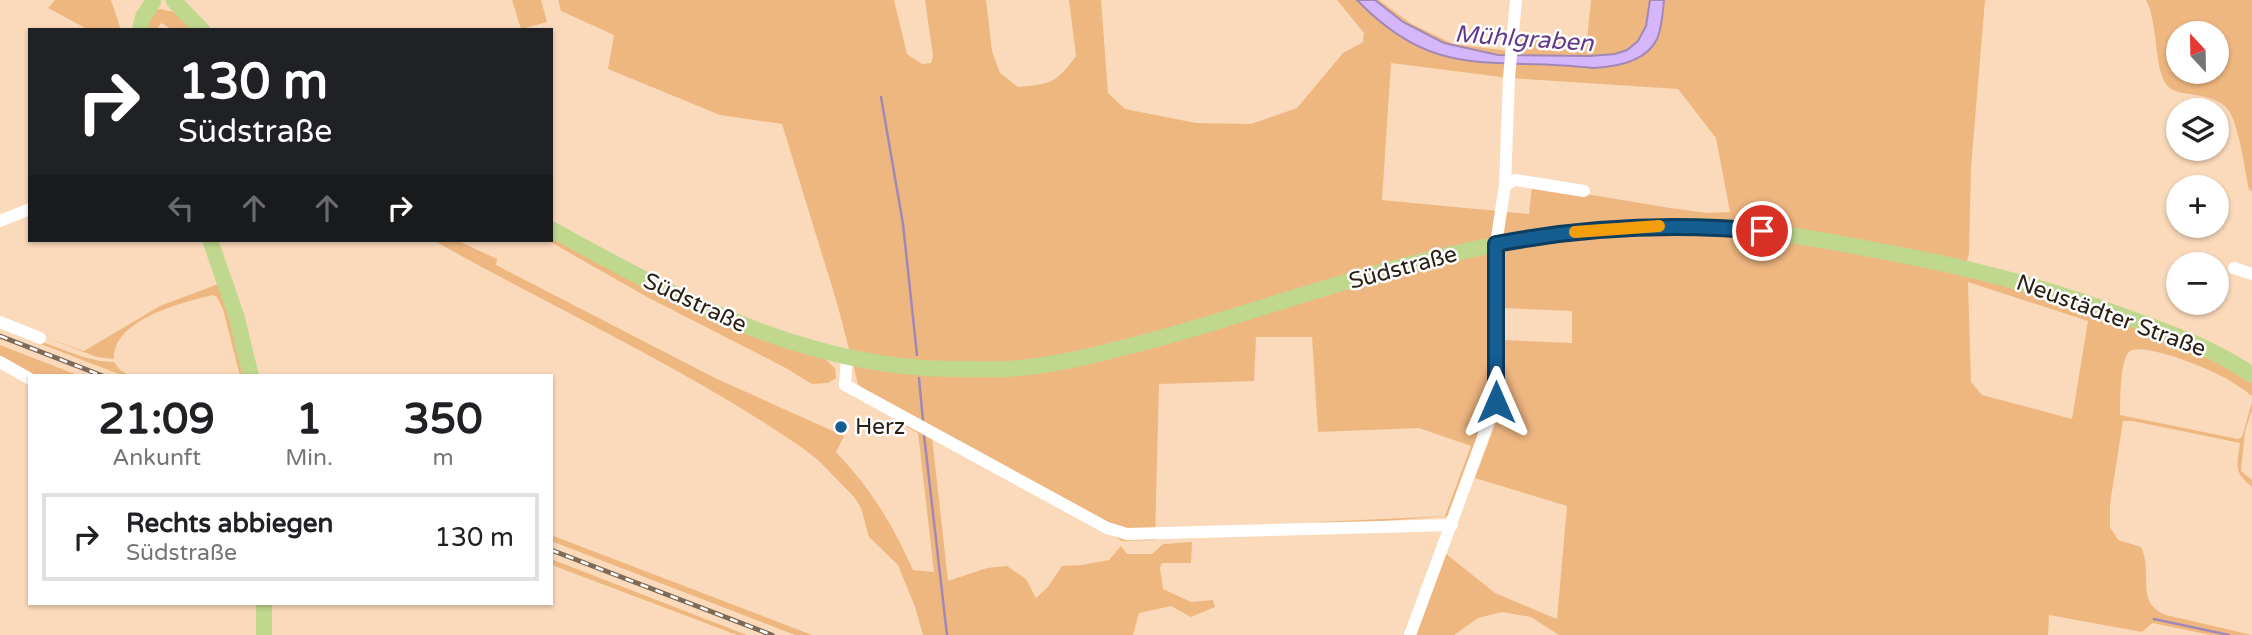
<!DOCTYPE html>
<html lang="de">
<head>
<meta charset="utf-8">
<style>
	:root { --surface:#fff; --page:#f6f6f6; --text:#202124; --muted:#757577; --line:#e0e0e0 }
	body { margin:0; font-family:"Varela Round",sans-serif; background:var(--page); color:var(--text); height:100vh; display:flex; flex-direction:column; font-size:26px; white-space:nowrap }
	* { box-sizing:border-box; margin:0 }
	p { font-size:23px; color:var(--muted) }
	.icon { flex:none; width:38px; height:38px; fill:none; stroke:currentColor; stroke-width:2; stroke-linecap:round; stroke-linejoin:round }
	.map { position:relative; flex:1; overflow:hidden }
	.drawer { position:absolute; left:28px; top:374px; width:525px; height:231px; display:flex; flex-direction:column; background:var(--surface); border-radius:0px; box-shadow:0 2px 5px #0004 }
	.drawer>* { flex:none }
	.banner { position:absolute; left:28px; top:28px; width:525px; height:214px; border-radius:0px; box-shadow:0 2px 5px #0004; background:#202124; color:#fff; overflow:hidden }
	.needle { width:46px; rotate:338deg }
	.buttons { position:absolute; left:2166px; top:21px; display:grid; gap:14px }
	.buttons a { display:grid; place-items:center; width:63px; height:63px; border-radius:50%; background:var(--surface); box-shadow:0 2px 5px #0004; font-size:35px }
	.pin { position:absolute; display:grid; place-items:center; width:60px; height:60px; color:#fff; margin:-30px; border:4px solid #fff; border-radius:50%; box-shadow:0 2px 7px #0007 }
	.me { position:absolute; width:77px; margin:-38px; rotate:0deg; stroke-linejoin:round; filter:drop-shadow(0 0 5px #0008) }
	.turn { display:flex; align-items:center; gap:24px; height:147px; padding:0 35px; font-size:32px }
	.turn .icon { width:91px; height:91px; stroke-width:2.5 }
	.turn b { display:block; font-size:49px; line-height:60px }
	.lanes { display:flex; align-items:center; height:66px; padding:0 35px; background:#0003; justify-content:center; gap:35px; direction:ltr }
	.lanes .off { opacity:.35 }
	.eta { display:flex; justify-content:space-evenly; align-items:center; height:119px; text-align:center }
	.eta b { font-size:42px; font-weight:700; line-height:49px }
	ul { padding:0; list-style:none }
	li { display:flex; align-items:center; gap:21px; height:88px; margin:0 14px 10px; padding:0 21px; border:4px solid var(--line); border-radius:0px }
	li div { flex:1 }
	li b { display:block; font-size:26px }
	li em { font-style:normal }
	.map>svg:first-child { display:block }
	.green { fill:#efb780; fill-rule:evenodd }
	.water { fill:#d5b6fa; stroke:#a289b5; stroke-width:2 }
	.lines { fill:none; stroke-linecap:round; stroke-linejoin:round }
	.stream { stroke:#a289b5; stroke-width:2.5 }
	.minor { stroke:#fff; stroke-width:12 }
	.major { stroke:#c0d78e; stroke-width:16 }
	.rail-casing { stroke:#7f6a57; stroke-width:5 }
	.rail { stroke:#fff; stroke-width:2.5; stroke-dasharray:8; stroke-linecap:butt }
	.route-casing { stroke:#0d3d5f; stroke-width:18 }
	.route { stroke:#145e92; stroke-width:12 }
	.slow { stroke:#f59e0b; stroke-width:12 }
	.poi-dot { fill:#145e92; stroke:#fff; stroke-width:2.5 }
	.labels { text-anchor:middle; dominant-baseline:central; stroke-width:5; stroke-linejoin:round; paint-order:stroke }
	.street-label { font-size:23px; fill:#2b1f14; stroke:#fff }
	.poi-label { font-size:23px; fill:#2b1f14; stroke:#fff; text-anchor:start }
	.water-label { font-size:24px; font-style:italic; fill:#623a89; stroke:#fff }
</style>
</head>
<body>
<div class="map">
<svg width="2252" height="635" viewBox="0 0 2252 635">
	<rect width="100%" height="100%" fill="#fbdabb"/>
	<g class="green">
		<path d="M 55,0 L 111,0 L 121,30 L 89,30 L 48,8 Z"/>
		<path d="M 512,0 L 541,0 L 547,22 L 521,29 Z"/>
		<path d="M 558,0 L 894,0 L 907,54 L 922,64 L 931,63 L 933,56 L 925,0 L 986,0 L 992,51 L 1000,73 L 1018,87 C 1051,84 1055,84 1076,56 L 1069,0 L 1101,0 L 1108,93 L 1125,109 L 1196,123 L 1251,124 L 1297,108 L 1343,53 L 1363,42 L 1364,33 L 1337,0 L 1379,0 L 1410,23 L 1453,44 L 1518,52 L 1521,37 L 1587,40 L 1591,0 L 1985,0 L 1971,167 L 1969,253 L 1964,274 L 2045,295 L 2191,347 L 2252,381 L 2252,396 C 2241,387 2228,379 2215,373 C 2202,366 2139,341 2129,352 C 2120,360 2120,403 2120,415 L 2238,439 L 2242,437 L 2252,402 L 2252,410 L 2245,431 L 2241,471 L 2252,480 L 2252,487 C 2233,472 2237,465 2240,443 L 2133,421 L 2123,421 L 2110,504 L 2110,527 L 2118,540 L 2141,547 C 2154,574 2134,602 2166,615 L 2252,635 L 2211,635 L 2152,623 L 2142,632 L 2049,615 L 2048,635 L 1559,635 L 1531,617 L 1502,612 L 1478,618 L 1454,635 L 1412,635 L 1445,553 L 1495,593 L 1557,619 L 1567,506 L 1475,478 L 1502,406 L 1492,393 L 1490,409 L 1450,516 L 1318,526 L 1319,522 L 1445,516 L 1471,446 L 1419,428 L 1318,432 L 1312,337 L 1256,337 L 1254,381 L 1159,384 L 1155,540 L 1122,541 L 864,390 L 858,384 L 837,303 L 782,124 L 720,115 L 608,69 L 614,35 L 561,11 ZM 1391,63 L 1509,78 L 1678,89 L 1716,138 L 1730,212 L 1708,213 L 1670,208 L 1532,185 L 1529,214 L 1382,200 ZM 1968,282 L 2088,321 L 2072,419 L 1982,395 L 1971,382 ZM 1503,308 L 1572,311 L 1572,343 L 1503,340 Z"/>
		<path d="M 2146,0 L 2252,0 L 2252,191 L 2249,190 C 2245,171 2239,126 2229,111 C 2222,100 2207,97 2195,95 C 2186,93 2172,93 2166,84 C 2154,67 2158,22 2146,0 ZM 2179,33 L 2217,33 L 2217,72 L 2179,72 Z"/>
		<path d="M 160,9 L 174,12 L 195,30 L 173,30 L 161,23 L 157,30 L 145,30 L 155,11 Z"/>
		<path d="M 551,234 L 824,358 L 835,368 L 836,378 L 828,383 L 812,384 L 784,367 L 647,297 L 547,240 L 551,240 Z"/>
		<path d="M 433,240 L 456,240 L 497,259 L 496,265 L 715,378 L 844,436 L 836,452 C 872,490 891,522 913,570 L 934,572 L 918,433 L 900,423 L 901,420 L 932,437 L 948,581 L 987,568 L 1007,566 L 1026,579 L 1036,598 L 1047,588 L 1062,566 L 1082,565 L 1109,560 L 1121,546 L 1127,554 L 1152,554 L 1163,544 L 1192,542 L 1191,563 L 1162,563 L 1160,568 L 1163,589 L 1191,602 L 1213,600 L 1215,607 L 1191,617 L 1171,606 L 1139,613 L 1133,635 L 923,635 L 915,607 L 898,565 L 869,537 L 861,508 L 855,498 L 819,461 L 804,449 C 687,368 556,310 433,240 Z"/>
		<path d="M 221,283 L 247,376 L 240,376 L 223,309 L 217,297 L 213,295 C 183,302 112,320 114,359 L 97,357 L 42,336 L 84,351 L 160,306 Z"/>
		<path d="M 25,338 C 55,343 83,362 114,362 L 120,370 L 130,376 L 124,376 Z"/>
		<path d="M 0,345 L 80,376 L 34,376 L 0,357 Z"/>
		<path d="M 551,535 L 812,635 L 795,635 L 551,541 Z"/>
		<path d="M 551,559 L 747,635 L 737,635 L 557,567 L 551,564 Z"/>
	</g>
	<path class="water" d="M 1357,0 L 1375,0 L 1403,22 L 1444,43 L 1498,55 L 1589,56 L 1615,54 L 1627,50 L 1638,41 L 1646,26 L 1650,0 L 1664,0 C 1663,13 1662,27 1657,39 C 1646,62 1615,67 1593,68 C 1493,56 1437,83 1357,0 Z"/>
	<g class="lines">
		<g class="stream">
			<path d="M 881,97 L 903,224 L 917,355"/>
			<path d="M 919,378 L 923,421"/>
			<path d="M 924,435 L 947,635"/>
			<path d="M 2154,619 L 2229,635"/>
		</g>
		<g class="minor">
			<path d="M 1505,185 L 1515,180 L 1584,191"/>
			<path d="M 0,221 L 30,209"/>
			<path d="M 2234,268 L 2252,274"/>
			<path d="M 0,322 L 40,338"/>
			<path d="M 847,358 L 845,385 L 1107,528 L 1127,534 L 1452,525"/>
			<path d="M 0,362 L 30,379"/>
			<path d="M 1410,635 L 1496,402 L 1496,244 L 1505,185 L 1509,78 L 1516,0"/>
		</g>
		<g class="major">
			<path d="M 174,1 L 202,30"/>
			<path d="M 140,30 L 143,17 L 153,2"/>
			<path d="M 551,229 C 676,298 803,367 950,369 C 973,369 998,370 1021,368 C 1068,363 1114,350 1160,338 C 1243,315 1324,286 1407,265 C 1494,242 1581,227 1671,226 C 1730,225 1789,234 1848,245 C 1933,260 2016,278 2098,307 C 2150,326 2206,343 2252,375"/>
			<path d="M 210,240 L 236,315 L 251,376"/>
			<path d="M 264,604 L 264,635"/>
		</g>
		<g class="rail-casing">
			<g id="rail">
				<path d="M 0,336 L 103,376"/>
				<path d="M 551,550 L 772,635"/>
			</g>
		</g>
		<use href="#rail" class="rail"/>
	</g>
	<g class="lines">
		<g class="route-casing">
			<path id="route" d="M 1496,402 L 1496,244 C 1585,227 1672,223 1762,231"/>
		</g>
		<use href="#route" class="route"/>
		<path class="slow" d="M 1575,232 L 1659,226"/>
	</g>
	<circle class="poi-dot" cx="841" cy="427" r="7"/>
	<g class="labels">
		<g class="street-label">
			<text transform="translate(1403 268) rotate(-15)">Südstraße</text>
			<text transform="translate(695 303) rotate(25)">Südstraße</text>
			<text transform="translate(2111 316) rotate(20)">Neustädter Straße</text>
		</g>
		<g class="poi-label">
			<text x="855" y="427">Herz</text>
		</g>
		<g class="water-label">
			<text transform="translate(1524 39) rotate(4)">Mühlgraben</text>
		</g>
	</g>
</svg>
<div class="buttons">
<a><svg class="needle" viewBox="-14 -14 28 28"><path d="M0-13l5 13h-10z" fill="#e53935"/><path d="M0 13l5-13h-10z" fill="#757577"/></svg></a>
<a><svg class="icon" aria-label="layers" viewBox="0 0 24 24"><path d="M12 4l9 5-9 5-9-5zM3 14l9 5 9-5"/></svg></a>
<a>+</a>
<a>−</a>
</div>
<div class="pin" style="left:1762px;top:231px;background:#d93025"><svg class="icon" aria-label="arrive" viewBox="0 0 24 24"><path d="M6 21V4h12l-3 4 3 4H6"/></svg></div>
<svg class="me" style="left:1496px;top:402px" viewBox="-20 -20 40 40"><path d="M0-17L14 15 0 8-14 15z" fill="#145e92" stroke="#fff" stroke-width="4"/></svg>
<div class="banner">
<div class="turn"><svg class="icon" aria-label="right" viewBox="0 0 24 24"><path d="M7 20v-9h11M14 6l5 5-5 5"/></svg><div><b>130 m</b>Südstraße</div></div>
<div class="lanes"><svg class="icon off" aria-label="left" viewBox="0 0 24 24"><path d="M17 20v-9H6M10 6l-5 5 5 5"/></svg><svg class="icon off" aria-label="ahead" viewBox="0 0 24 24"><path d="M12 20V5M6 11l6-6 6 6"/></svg><svg class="icon off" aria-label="ahead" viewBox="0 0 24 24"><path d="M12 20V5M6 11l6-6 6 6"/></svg><svg class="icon" aria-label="right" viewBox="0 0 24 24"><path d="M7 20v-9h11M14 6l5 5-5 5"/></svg></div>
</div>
<section class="drawer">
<div class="eta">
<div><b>21:09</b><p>Ankunft</p></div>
<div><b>1</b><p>Min.</p></div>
<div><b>350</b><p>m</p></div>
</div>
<ul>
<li><svg class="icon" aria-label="right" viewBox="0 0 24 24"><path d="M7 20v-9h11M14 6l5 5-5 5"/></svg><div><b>Rechts abbiegen</b><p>Südstraße</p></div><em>130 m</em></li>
</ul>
</section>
</div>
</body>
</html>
